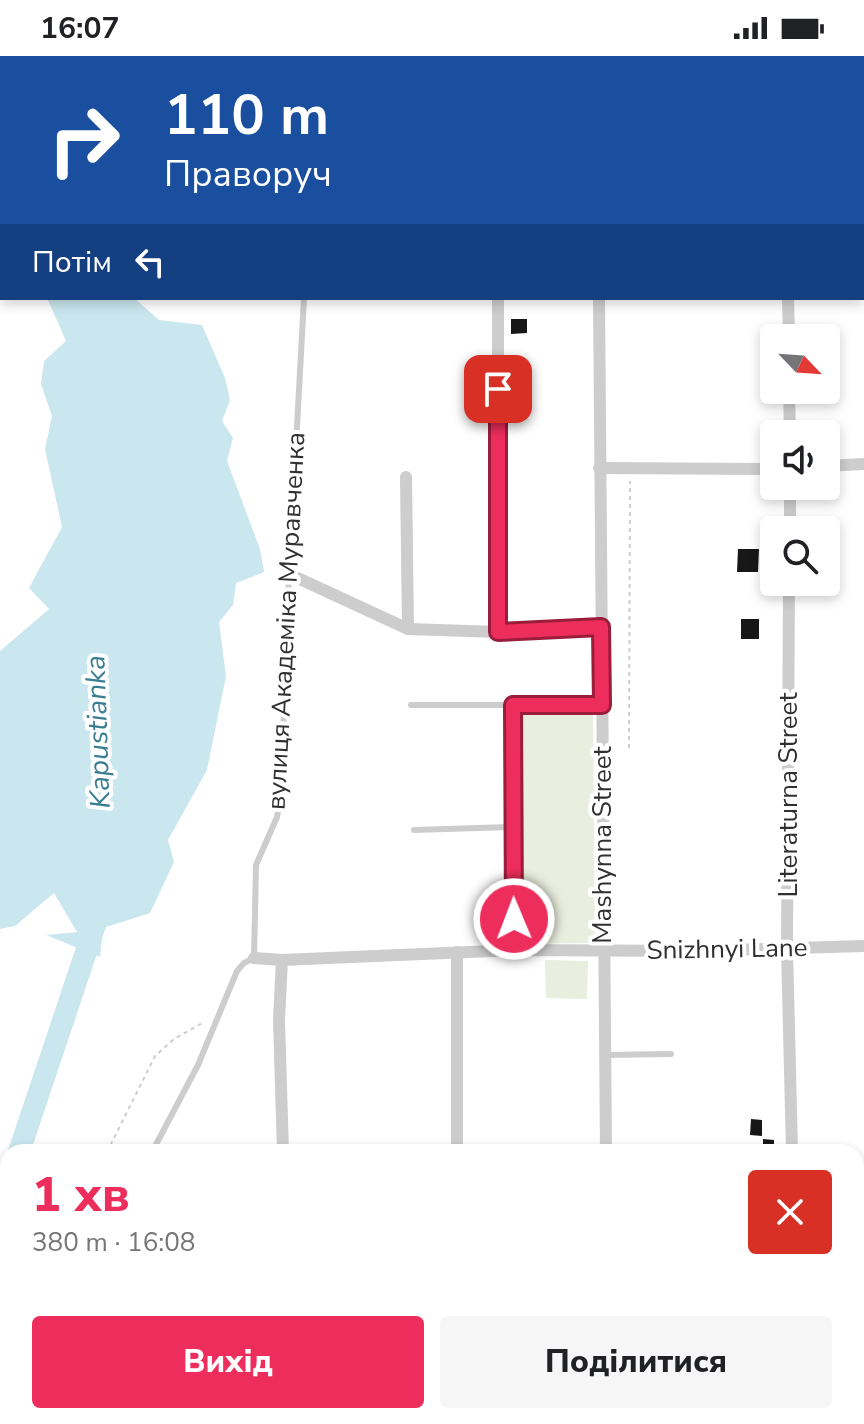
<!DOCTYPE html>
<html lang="uk">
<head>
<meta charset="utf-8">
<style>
	:root { --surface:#fff; --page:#f6f6f6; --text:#202124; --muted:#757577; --accent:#ed2d5c }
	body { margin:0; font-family:"Nunito Sans",sans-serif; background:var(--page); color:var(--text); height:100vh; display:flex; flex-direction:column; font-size:30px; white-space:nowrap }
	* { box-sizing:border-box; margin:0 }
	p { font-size:26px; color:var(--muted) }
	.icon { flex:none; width:44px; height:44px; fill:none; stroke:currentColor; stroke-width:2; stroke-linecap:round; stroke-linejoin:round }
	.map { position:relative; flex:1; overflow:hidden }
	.sheet { position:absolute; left:0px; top:1088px; width:864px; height:280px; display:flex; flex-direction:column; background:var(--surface); border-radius:24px 24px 0 0; box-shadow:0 4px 12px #0003 }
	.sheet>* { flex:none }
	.banner { position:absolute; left:0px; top:0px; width:864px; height:244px; box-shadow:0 4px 12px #0003; background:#1a4fa0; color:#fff; overflow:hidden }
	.needle { width:52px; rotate:115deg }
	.tools { position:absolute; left:760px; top:268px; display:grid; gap:16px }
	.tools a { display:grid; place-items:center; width:80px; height:80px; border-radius:8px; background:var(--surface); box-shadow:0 4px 12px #0003; font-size:40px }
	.pin { position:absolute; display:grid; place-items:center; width:68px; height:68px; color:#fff; margin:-34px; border-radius:16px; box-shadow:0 4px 12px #0006 }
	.me { position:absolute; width:88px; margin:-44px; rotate:359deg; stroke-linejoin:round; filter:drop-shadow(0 0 6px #0008) }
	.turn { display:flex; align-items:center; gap:28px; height:168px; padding:0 32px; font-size:36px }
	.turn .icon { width:104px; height:104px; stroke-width:2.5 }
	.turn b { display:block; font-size:56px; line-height:68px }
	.then { display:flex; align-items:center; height:76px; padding:0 32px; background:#0003; gap:16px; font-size:30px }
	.round { display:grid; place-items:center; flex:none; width:84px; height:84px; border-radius:8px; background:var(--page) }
	.head { display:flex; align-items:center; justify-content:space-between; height:136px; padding:0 32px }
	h1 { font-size:48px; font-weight:800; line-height:60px; color:var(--accent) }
	.button { display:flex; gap:16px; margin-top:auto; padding:16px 32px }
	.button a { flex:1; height:92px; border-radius:8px; background:var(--accent); color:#fff; font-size:32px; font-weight:800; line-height:92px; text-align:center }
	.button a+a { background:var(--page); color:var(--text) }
	.status { display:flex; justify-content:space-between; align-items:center; height:56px; padding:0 40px; background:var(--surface); direction:ltr }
	.status svg { height:22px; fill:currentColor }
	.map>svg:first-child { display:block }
	.green { fill:#e9eede }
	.water { fill:#cae6ee }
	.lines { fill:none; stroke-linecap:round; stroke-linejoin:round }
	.river { stroke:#cae6ee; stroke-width:22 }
	.building { fill:#171717 }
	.path { stroke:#cdcdcd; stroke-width:2; stroke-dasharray:4 4; stroke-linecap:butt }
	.lane { stroke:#cdcdcd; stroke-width:6 }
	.street { stroke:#cdcdcd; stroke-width:12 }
	.route-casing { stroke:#9a1d3c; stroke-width:20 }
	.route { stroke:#ed2d5c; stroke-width:14 }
	.labels { text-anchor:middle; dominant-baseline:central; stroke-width:8; stroke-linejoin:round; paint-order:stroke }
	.street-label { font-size:26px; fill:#303030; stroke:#fff }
	.water-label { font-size:28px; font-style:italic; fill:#387d90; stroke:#fff }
</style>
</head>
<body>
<div class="status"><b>16:07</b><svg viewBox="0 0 49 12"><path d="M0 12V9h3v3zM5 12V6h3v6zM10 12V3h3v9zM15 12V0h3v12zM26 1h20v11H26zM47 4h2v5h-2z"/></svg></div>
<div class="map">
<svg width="864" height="1368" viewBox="0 0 864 1368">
	<rect width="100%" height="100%" fill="#fff"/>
	<g class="green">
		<path d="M 518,653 L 593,653 L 595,887 L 517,888 Z"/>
		<path d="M 545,904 L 588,905 L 587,943 L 546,942 Z"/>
	</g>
	<g class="water">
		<path d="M 0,0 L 232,0 L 2,2 L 2,148 Z"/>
		<path d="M 47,242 L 134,242 L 159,264 L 202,269 L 225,322 L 230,344 L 222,365 L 233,382 L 227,405 L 260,493 L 264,516 L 236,527 L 233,549 L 219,566 L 226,620 L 207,714 L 168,784 L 174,806 L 150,857 L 103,872 L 100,901 L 46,879 L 77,876 L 54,837 L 15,870 L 0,873 L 0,595 L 49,553 L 29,532 L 62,471 L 45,393 L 52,360 L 41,328 L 44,305 L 66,285 Z"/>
	</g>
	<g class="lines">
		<g class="river">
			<path d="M 19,1096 L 95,869"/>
			<path d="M 0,1155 L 8,1130"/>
		</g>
	</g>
	<g class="building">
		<path d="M 511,263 L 527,263 L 527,277 L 511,278 Z"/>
		<path d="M 738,493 L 759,493 L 758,516 L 737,516 Z"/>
		<rect x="741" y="563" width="18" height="20"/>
		<path d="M 751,1063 L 762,1064 L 762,1080 L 750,1079 Z"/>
		<path d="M 763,1083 L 774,1084 L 774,1093 L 763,1093 Z"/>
	</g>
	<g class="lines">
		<g class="path">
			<path d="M 300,0 L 300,2"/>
			<path d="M 629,692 L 630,425"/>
			<path d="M 107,1096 L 155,1000 L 174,983 L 204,966"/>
			<path d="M 0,1220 L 8,1226"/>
			<path d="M 0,1287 L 8,1258"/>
		</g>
		<g class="lane">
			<path d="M 357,2 L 357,0"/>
			<path d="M 411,649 L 602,649"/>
			<path d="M 513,649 L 514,894"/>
			<path d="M 414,774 L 513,771"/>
			<path d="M 605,999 L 671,998"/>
			<path d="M 152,1096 L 198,1009 L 237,915 L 244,907 L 254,902 L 256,809 L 277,761 L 281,735 L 289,518 L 304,242"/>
			<path d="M 0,1318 L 8,1312"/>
		</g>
		<g class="street">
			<path d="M 658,0 L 658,2"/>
			<path d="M 796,0 L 796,2"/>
			<path d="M 516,2 L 516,0"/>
			<path d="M 862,115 L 864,115"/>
			<path d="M 599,242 L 606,1096"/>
			<path d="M 788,242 L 789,282"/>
			<path d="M 789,334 L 790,378"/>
			<path d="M 826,410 L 864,408"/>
			<path d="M 599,412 L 774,413"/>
			<path d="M 406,421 L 408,573"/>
			<path d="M 790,474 L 790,430"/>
			<path d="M 289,518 L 408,573 L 498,576 L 601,571"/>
			<path d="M 789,526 L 787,892 L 792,1096"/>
			<path d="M 498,576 L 498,242"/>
			<path d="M 457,896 L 457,1096"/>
			<path d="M 254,902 L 282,904 L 514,894 L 692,895 L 864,890"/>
			<path d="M 282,904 L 279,964 L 283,1096"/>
			<path d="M 856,1358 L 864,1358"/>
			<path d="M 313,1365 L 377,1367 L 610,1366"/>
		</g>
	</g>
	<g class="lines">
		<g class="route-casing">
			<path id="route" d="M 498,333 L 498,576 L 601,571 L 602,649 L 513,649 L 514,863"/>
		</g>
		<use href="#route" class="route"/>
	</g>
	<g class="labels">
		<g class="street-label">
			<text transform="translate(286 565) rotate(-87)">вулиця Академіка Муравченка</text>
			<text transform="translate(788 739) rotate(-90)">Literaturna Street</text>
			<text transform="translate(602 789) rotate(-90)">Mashynna Street</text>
			<text transform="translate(727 893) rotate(-1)">Snizhnyi Lane</text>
		</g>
		<g class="water-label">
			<text transform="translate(98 676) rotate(-92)">Kapustianka</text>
		</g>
	</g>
</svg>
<div class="tools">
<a><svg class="needle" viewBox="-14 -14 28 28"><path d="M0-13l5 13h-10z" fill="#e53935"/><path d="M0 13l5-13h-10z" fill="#757577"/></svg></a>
<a><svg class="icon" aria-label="sound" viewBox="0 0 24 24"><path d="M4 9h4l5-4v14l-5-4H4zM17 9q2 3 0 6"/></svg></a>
<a><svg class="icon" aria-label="search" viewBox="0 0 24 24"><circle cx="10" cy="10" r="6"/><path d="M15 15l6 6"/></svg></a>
</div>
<div class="pin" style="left:498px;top:333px;background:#d93025"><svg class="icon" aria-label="arrive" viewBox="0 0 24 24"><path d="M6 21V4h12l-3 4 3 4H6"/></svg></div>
<svg class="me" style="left:514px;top:863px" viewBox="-20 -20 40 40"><circle r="17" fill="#ed2d5c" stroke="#fff" stroke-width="3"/><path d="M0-11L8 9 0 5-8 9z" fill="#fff"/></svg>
<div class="banner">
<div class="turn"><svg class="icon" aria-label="right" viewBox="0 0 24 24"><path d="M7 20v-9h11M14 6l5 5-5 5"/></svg><div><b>110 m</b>Праворуч</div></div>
<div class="then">Потім<svg class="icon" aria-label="left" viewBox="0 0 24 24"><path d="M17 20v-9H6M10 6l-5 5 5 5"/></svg></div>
</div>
<section class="sheet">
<div class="head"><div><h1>1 хв</h1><p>380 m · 16:08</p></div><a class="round" style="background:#d93025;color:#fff"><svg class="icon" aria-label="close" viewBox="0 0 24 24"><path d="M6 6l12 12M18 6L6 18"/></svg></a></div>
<div class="button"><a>Вихід</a><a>Поділитися</a></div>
</section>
</div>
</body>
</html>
